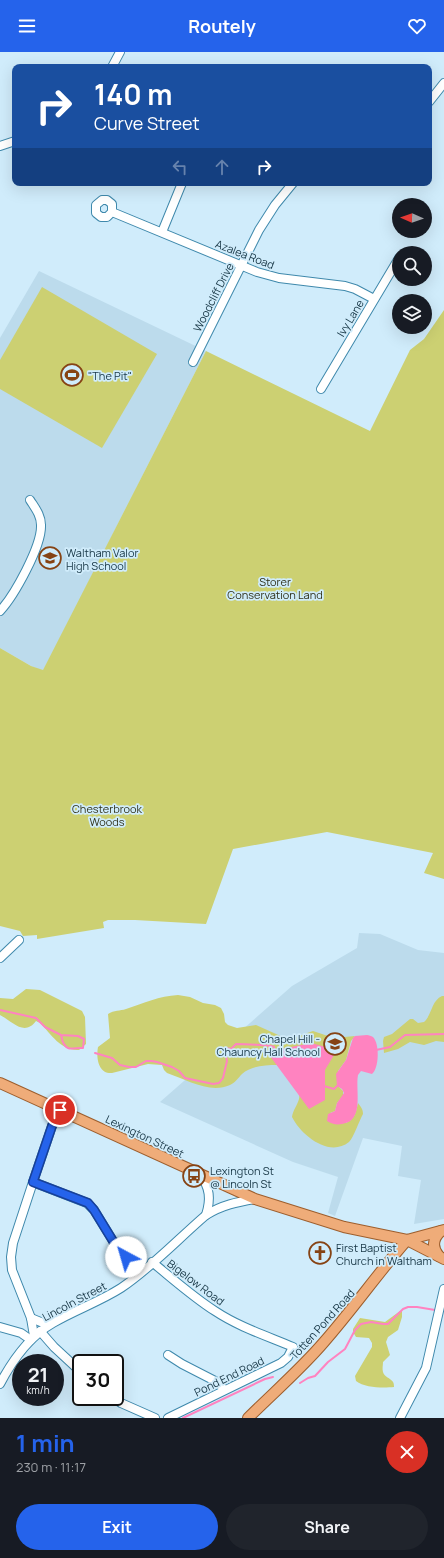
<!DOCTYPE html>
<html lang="en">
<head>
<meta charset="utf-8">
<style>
	:root { --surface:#171b24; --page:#20242c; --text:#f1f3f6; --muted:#9ea1a6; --accent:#2563eb }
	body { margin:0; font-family:Manrope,sans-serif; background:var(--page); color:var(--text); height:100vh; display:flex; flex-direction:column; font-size:15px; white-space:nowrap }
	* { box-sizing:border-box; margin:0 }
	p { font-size:13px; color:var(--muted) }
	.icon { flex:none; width:22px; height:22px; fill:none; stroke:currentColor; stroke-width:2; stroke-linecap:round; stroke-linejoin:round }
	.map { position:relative; height:1366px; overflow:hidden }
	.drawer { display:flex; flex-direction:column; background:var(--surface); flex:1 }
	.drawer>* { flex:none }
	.hud { position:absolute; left:12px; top:12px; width:420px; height:122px; border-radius:8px; box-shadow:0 4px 16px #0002; background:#1a4fa0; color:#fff; overflow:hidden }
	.needle { width:26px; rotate:272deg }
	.fabs { position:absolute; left:392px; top:146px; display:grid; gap:8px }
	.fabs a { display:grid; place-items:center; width:40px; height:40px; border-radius:50%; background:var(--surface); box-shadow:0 4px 16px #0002; font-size:20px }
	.speed { position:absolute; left:12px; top:1302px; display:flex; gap:8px; font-size:20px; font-weight:700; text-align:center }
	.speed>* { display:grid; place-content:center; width:52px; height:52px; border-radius:50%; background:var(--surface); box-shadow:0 4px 16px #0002; line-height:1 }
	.speed small { font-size:10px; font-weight:400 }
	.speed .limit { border:2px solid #111; border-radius:6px; background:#fff; color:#111 }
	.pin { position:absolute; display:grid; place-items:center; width:34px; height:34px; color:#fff; margin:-17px; border:2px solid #fff; border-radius:50%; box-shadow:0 1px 4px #0007 }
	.me { position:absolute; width:44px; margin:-22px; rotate:321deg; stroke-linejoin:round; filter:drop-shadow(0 0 3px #0008) }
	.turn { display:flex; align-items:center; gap:14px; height:84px; padding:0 16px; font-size:18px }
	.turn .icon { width:52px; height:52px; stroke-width:2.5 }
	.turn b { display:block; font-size:28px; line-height:34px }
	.lanes { display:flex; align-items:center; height:38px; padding:0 16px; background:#0003; justify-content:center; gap:20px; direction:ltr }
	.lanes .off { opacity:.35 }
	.round { display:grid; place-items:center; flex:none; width:42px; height:42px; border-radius:21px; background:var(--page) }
	.overview { display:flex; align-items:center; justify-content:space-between; height:68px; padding:0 16px }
	h1 { font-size:24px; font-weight:700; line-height:30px; color:var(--accent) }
	.primary-button { display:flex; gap:8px; margin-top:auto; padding:8px 16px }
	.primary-button a { flex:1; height:46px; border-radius:24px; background:var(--accent); color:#fff; font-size:16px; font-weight:700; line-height:46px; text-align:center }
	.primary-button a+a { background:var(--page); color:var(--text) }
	header { display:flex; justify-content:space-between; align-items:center; height:52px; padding:0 16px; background:var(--accent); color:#fff; font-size:18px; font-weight:700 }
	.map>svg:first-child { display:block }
	.built { fill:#bcdbec }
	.green { fill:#ccd072 }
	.water { fill:#ff83c0 }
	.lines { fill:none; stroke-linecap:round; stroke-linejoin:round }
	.stream { stroke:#ff83c0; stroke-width:2 }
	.minor-casing { stroke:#3f89ac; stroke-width:10 }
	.major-casing { stroke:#9d5e2d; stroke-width:12 }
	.minor { stroke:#fff; stroke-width:8 }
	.major { stroke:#efac79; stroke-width:10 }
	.route-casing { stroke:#184099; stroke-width:10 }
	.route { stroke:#2563eb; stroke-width:7 }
	.labels { text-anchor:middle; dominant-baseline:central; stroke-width:3.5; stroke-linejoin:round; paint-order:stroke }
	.street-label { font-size:11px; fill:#173645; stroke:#d0ecfb }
	.poi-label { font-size:11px; fill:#173645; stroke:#d0ecfb; text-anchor:start }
	.park-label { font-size:11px; fill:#303119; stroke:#d0ecfb }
</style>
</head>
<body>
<header><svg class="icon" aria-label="menu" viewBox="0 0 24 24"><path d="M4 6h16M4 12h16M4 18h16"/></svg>Routely<svg class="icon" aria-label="heart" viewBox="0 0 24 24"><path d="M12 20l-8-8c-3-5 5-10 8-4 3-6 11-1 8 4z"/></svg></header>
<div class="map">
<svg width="444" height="1366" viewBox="0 0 444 1366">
	<rect width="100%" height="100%" fill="#d0ecfb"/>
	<g class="built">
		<path d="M 39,219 L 206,299 L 43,619 L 31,614 L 0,596 L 0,286 Z"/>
		<path d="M 359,881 L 380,882 L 418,898 L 444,901 L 444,1167 L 414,1172 L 421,1128 L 398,1124 L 402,1094 L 363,1086 L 335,1164 L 328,1161 L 338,1125 L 293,1110 L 160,1050 L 292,934 L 357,896 Z"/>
	</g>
	<g class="green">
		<path d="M 42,235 L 157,302 L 102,396 L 0,337 L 0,308 Z"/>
		<path d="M 444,258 L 444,827 L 424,821 L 433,801 L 327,780 L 233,797 L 206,872 L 135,868 L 108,868 L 103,870 L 104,876 L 37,887 L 37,883 L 23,884 L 20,879 L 0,874 L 0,596 L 31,614 L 43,618 L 206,299 L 370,379 L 410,298 L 424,287 Z"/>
		<path d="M 26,937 L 40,938 L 82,959 L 85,965 L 86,992 L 79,998 C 61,999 52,983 40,971 L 36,969 C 24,985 12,969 0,963 L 0,946 L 13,947 Z"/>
		<path d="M 178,943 L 190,945 L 203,951 L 215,953 L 221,956 L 224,962 L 225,970 L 228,973 L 237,976 L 256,973 L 285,986 L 296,985 L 313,979 L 334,986 L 355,984 L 351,989 L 346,1008 L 338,1019 L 339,1035 L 343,1039 L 343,1044 L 337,1051 L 335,1059 L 330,1061 L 346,1071 C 355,1067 356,1060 358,1051 C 361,1055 363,1057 363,1062 C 359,1069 354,1085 349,1090 C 329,1106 301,1083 292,1065 C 293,1058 297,1054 299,1047 C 302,1035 285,1022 277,1013 C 265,1013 251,1014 242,1022 C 238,1026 235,1031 230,1033 C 210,1042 187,1028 167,1021 L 164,1018 L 162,1013 L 148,1012 L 112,1021 C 98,1022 96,1005 98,995 L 110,986 L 108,962 C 114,958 120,959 126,957 C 144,951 159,944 178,943 Z"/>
		<path d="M 442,944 L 444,944 L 444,990 L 436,989 L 424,993 L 410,990 L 398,997 L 384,1001 L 383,989 L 384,985 L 392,982 L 410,967 L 413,967 L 418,971 L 424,970 C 432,963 431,949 442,944 Z"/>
		<path d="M 400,1259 L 402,1259 L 402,1265 L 398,1278 L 388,1285 L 386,1290 L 390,1303 L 383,1310 C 383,1313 382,1317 383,1320 C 385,1327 395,1326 394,1335 C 383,1336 365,1336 356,1329 L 355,1324 L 372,1295 L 372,1291 L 369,1286 L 356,1285 L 353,1280 L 353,1277 L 360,1266 L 385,1270 Z"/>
	</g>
	<g class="water">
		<path d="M 367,983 C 369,983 371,984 373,985 C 380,992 379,1017 372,1022 L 361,1019 L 358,1023 C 355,1038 365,1069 342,1072 C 336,1073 332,1072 327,1069 L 328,1062 L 335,1059 L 337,1051 L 344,1041 L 342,1037 L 337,1034 L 336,1022 L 346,1008 L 353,986 L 355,984 Z"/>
		<path d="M 311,991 L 337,998 L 325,1018 L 325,1048 L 309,1057 L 267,1000 Z"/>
	</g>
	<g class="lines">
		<g class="stream">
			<path d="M 0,958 L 36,966 L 45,975 L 61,983 L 78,984 L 84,987 L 83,996 C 76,995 68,1000 64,992 C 62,990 62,986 61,983"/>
			<path d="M 376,998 L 390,995 L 405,983 L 444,982"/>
			<path d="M 95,1001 L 112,1006 L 120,1013 L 129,1015 L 136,1015 L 146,1009 L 152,1009 L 157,1010 L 172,1015 L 179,1019 L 185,1026 L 213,1032 L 219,1031 L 223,1026 L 227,1009 L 225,999 L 226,996 L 231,997 L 236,992 C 242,992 272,993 274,995 L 274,1002"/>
			<path d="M 324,1034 L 334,1037 L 339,1032"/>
			<path d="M 300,1331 L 308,1326 L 315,1324 L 328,1310 L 345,1297 L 355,1278 L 361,1272 L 371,1270 L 383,1272 L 388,1272 L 403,1257 L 408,1255 L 417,1255 L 435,1258"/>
			<path d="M 183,1366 L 265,1327 L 273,1325"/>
		</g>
		<g class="minor-casing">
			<g id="minor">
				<path d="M 112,15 L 120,0"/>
				<path d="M 429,50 L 444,31"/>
				<path d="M 0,94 L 15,89"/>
				<path d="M 112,160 L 107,165 L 101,165 L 96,161 L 96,153 L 102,148 L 107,148 L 112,152 L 112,160 L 257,220 L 279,226 L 345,234 L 355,237 L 374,247"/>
				<path d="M 162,180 L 182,131"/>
				<path d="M 193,310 L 259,178 L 275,153 L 293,131"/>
				<path d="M 321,337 L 399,206"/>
				<path d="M 0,559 C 14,544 42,494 41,473 C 41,463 35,456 30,448"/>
				<path d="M 0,906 L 19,888"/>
				<path d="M 200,1122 C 210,1136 211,1147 206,1163"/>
				<path d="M 33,1130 L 87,1151 L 94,1158 L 113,1189 L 138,1222"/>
				<path d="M 152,1210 C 173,1227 193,1245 215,1259 C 239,1275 267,1284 293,1295 L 288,1305 L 281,1311 L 168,1366"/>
				<path d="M 31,1266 L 48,1273"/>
				<path d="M 0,1275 L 21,1281 L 31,1288"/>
				<path d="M 40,1279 L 54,1295 L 81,1320"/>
				<path d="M 34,1284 L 31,1266 L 12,1218 L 11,1205 L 13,1191 L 33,1130 L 52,1074 L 60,1058"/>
				<path d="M 168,1303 L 182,1312 L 219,1331 L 224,1338"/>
				<path d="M 0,1332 C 12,1309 30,1284 53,1271 C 75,1258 99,1250 121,1236 C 151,1216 178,1187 206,1163 C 222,1153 237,1150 255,1147"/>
				<path d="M 112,1345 L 121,1351 L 155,1366"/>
				<path d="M 400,1366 L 426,1316 L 444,1237"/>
			</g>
		</g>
		<g class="major-casing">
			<g id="major">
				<path d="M 0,1031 L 255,1147 L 344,1175 L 407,1188 L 444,1178"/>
				<path d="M 407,1188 L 444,1207"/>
				<path d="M 439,1204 C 432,1196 432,1187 441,1179"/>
				<path d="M 248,1366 C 273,1341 301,1317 324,1290 C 353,1257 378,1221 407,1188"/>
			</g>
		</g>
		<use href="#minor" class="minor"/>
		<use href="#major" class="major"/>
	</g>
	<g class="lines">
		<g class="route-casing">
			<path id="route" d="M 60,1058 L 52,1074 L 33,1130 L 88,1151 L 94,1158 L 113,1189 L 126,1205"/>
		</g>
		<use href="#route" class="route"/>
	</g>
	<defs>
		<g id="stadium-ring" transform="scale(1.15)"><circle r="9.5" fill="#d0ecfb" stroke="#864314" stroke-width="1.5"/><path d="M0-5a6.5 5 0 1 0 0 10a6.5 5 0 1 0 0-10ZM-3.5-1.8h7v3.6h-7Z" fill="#864314"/></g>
		<g id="school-ring" transform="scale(1.15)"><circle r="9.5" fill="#d0ecfb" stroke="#864314" stroke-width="1.5"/><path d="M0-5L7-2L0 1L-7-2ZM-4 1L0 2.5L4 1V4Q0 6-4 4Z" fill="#864314"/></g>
		<g id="bus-ring" transform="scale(1.15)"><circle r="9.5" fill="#d0ecfb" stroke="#864314" stroke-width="1.5"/><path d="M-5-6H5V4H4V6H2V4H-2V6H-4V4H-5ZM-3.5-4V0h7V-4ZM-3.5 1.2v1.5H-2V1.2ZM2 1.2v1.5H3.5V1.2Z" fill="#864314"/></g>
		<g id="church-ring" transform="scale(1.15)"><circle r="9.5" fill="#d0ecfb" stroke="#864314" stroke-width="1.5"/><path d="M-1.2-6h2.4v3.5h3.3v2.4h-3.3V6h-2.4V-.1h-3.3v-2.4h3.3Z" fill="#864314"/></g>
	</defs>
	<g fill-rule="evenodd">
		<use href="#stadium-ring" x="72" y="323"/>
		<use href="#school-ring" x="50" y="506"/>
		<use href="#school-ring" x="335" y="992"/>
		<use href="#bus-ring" x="194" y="1124"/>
		<use href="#church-ring" x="320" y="1201"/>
	</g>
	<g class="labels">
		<g class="street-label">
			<text transform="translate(245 202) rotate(21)">Azalea Road</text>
			<text transform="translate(213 245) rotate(-63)">Woodcliff Drive</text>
			<text transform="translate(350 266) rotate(-59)">Ivy Lane</text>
			<text transform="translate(145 1084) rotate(25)">Lexington Street</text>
			<text transform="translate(196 1230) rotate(37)">Bigelow Road</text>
			<text transform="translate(74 1249) rotate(-28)">Lincoln Street</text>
			<text transform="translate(322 1272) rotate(-48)">Totten Pond Road</text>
			<text transform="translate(229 1324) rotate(-26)">Pond End Road</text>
		</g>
		<g class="poi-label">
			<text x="88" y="323">"The Pit"</text>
			<text x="66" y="500">Waltham Valor<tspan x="66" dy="13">High School</tspan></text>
			<text x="320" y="986" text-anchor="end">Chapel Hill -<tspan x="320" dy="13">Chauncy Hall School</tspan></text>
			<text x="210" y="1118">Lexington St<tspan x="210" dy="13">@ Lincoln St</tspan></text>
			<text x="336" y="1195">First Baptist<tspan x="336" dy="13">Church in Waltham</tspan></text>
		</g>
		<g class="park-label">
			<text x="275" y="529">Storer<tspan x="275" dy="13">Conservation Land</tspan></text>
			<text x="107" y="756">Chesterbrook<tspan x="107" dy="13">Woods</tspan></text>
		</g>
	</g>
</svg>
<div class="fabs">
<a><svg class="needle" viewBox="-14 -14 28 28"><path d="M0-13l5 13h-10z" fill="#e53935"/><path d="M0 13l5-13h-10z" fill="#9ea1a6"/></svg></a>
<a><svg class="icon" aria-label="search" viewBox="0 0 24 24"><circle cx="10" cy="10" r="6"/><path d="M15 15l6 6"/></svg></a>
<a><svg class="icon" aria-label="layers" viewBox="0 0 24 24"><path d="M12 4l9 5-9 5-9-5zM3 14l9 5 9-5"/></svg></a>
</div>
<div class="speed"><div>21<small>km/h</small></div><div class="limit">30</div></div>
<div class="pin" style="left:60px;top:1058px;background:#d93025"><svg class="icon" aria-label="arrive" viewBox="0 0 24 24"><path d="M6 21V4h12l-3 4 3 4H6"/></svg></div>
<svg class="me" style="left:126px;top:1205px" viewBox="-20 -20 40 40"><circle r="19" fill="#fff"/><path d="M0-13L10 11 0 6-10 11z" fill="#2563eb"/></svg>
<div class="hud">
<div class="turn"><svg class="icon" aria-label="right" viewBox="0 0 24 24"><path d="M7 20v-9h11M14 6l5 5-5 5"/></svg><div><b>140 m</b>Curve Street</div></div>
<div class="lanes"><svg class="icon off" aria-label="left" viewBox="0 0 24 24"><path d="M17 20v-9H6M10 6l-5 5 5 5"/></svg><svg class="icon off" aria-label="ahead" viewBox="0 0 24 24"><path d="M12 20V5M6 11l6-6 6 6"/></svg><svg class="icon" aria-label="right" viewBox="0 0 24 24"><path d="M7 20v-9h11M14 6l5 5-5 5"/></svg></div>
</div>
</div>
<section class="drawer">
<div class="overview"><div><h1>1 min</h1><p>230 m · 11:17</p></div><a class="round" style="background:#d93025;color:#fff"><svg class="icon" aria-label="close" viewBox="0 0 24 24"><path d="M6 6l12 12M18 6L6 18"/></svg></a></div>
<div class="primary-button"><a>Exit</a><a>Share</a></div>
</section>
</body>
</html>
